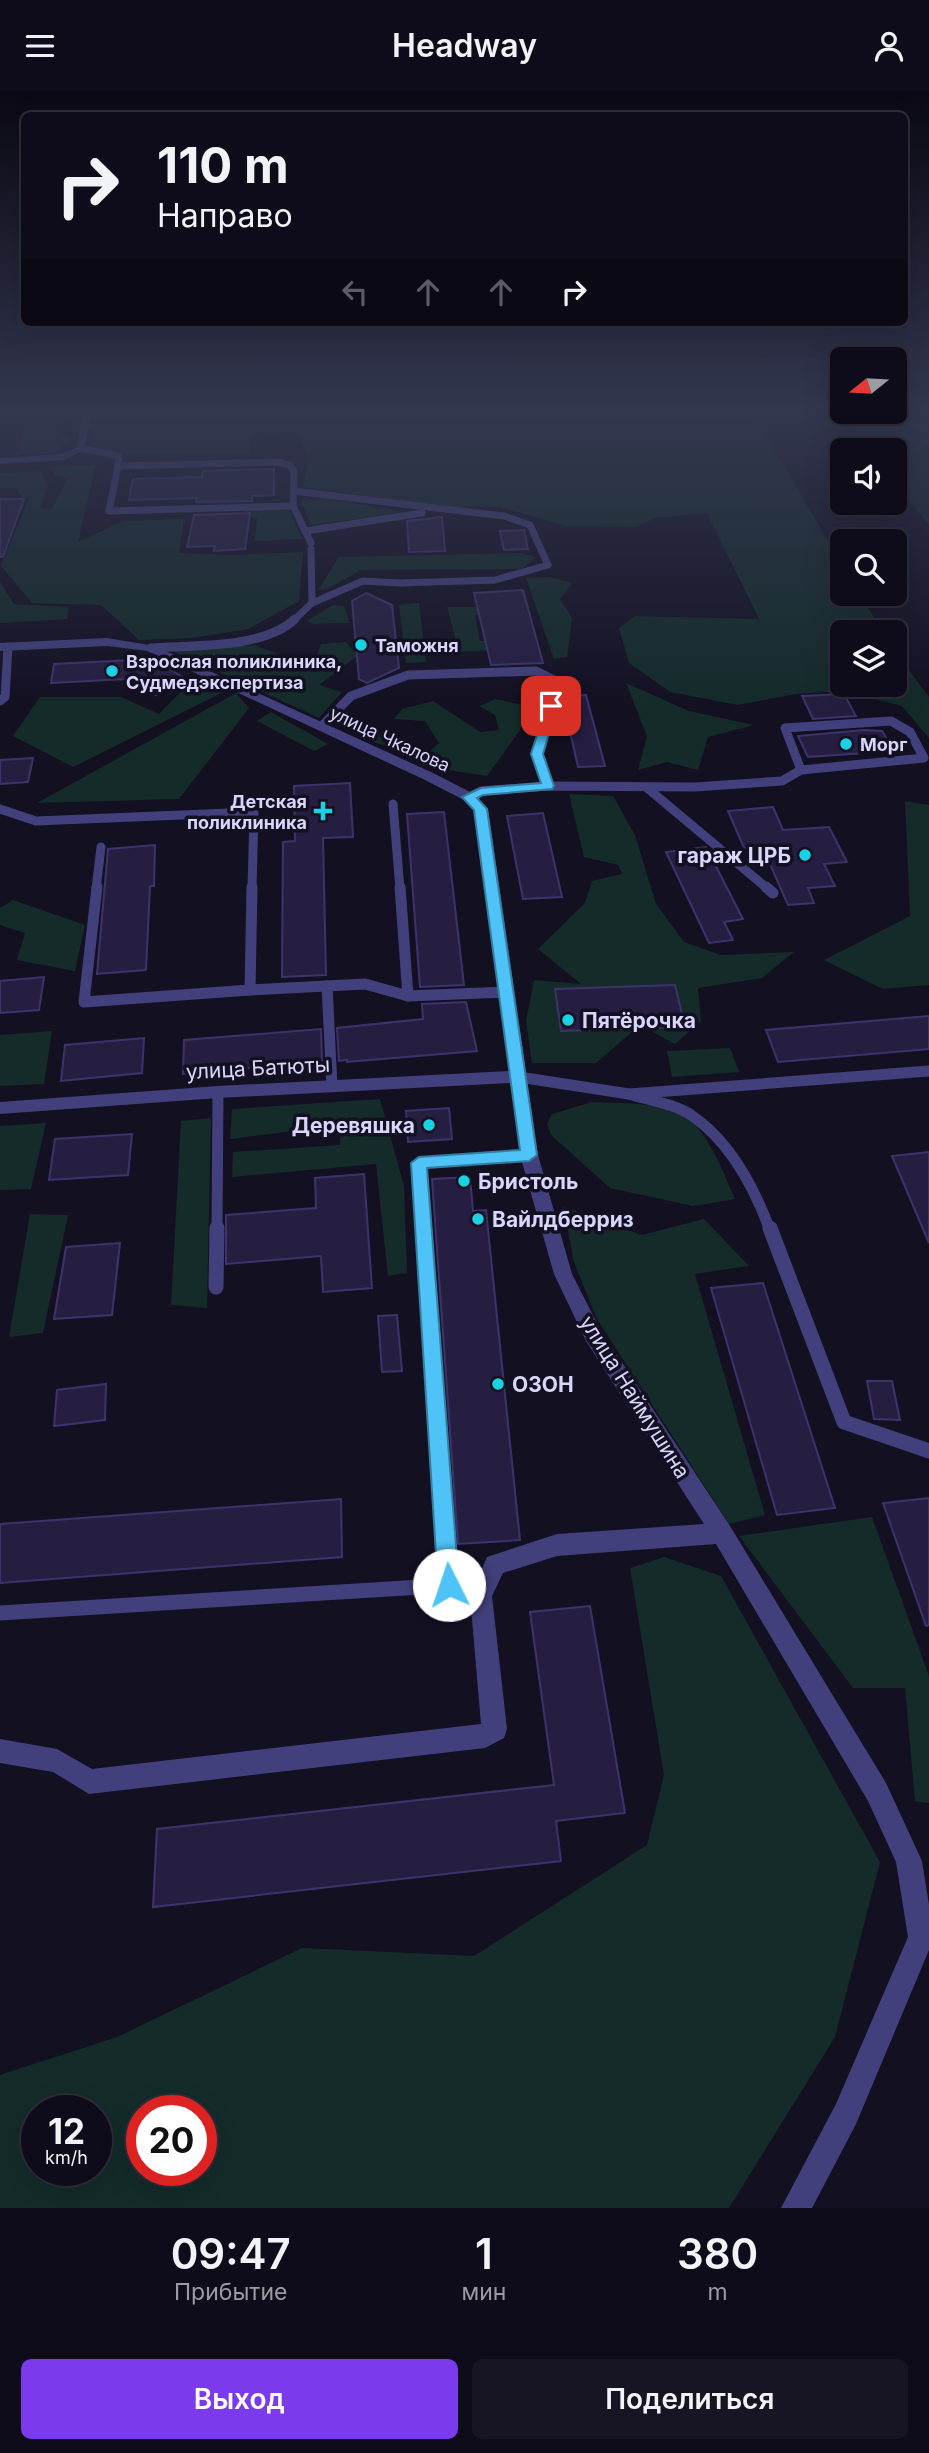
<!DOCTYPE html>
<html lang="ru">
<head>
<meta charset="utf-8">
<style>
	:root { --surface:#0e0c1a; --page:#171523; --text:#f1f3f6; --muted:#9b9ba2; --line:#2e2c39; --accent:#7c3aed }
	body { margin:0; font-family:Inter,sans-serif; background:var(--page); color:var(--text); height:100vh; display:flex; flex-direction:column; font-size:26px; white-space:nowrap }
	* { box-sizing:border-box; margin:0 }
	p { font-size:23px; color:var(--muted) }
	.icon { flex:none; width:38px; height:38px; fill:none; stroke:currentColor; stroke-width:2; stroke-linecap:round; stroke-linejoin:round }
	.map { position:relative; height:2117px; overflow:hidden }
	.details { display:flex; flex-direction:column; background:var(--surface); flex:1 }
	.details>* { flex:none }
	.hud { position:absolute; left:21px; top:21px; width:887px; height:214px; border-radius:10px; box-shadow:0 7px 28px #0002,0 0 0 2px var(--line); background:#0e0c1a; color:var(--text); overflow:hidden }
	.needle { width:46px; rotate:252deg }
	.fabs { position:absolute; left:830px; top:256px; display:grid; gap:14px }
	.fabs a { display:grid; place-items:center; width:77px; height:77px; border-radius:10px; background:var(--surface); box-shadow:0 7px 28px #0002,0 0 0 2px var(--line); font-size:35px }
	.speed { position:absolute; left:21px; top:2004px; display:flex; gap:14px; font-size:35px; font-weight:700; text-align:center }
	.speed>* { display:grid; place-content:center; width:91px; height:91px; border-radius:50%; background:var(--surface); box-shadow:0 7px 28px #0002,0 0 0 2px var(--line); line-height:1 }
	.speed small { font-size:18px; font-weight:400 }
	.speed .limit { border:10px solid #d22; background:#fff; color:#111 }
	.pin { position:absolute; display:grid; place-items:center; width:60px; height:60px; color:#fff; margin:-30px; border-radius:14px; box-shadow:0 4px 10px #0006 }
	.me { position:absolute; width:77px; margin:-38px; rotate:356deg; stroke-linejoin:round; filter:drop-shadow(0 0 5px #0008) }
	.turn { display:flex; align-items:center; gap:24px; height:147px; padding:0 21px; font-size:32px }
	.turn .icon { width:91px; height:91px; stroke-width:2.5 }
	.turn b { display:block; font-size:49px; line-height:60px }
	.lanes { display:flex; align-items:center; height:66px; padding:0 21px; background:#0003; justify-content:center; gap:35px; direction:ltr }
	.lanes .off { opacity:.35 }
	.eta { display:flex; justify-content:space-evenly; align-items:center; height:119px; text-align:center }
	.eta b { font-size:42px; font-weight:600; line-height:49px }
	.cta { display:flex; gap:14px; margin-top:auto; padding:14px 21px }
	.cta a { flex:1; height:80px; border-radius:10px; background:var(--accent); color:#fff; font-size:28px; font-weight:600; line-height:80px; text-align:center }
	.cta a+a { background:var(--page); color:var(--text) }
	header { display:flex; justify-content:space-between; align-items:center; height:91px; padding:0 21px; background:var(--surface); font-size:32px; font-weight:600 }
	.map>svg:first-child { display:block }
	.green { fill:#142b2a; fill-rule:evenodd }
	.building { fill:#251e41; stroke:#3d336b; stroke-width:2 }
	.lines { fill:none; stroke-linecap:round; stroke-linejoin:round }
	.service-far3 { stroke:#42407c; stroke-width:7 }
	.service-far2 { stroke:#42407c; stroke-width:9 }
	.service-far1 { stroke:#42407c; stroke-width:11 }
	.service { stroke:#42407c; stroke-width:15 }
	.minor { fill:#42407c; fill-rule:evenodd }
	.route { fill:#4fc3f7; stroke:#337fa1; stroke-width:2 }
	.poi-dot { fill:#18d3e4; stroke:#131022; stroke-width:2.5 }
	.labels { text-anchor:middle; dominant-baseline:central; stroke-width:7; stroke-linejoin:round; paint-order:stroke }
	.far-poi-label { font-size:18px; font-weight:bold; fill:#d9d6fb; stroke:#131022; text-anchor:start }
	.far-street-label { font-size:18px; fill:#d9d6fb; stroke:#131022 }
	.poi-label { font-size:21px; font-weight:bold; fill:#d9d6fb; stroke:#131022; text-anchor:start }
	.street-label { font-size:21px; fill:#d9d6fb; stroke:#131022 }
</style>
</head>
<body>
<header><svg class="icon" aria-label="menu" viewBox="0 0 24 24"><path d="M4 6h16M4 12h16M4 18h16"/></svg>Headway<svg class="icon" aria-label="person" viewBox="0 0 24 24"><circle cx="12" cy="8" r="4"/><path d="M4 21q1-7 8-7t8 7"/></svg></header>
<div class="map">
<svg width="929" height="2117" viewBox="0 0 929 2117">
	<rect width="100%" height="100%" fill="#131022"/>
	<g class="green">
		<path d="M 56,318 L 73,318 L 71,335 L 61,335 L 55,340 L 70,348 L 54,362 L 15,364 L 25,338 L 53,336 L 65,324 Z"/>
		<path d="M 93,318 L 750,318 L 842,473 L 842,502 L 859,502 L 883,541 L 842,541 L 842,593 L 894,593 L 894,559 L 929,606 L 929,647 L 902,615 L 844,600 L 795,603 L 738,614 L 670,601 L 629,572 L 619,537 L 635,525 L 759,528 L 707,422 L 655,427 L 636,436 L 567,435 L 500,416 L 447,416 L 303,396 L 309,369 L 298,340 L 249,343 L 251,363 L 124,363 L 88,353 Z"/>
		<path d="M 839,318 L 842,320 L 894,320 L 894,318 L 929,318 L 929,434 L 894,390 L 894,359 L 870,359 Z"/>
		<path d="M 96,374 L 78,451 L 123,430 L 184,428 L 179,462 L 233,464 L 303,461 L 299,510 L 248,538 L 192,547 L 139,549 L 101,514 L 32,512 L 1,475 L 29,408 L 22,406 L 16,397 L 0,397 L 0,382 L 41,380 L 47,394 L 41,417 L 52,418 L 68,387 L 55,384 L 51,376 Z"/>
		<path d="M 323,407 L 406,421 L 311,434 L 301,410 Z"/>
		<path d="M 283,417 L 289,419 L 302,448 L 254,450 L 258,427 L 242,425 L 245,418 Z"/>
		<path d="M 520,462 L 536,466 L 522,478 L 361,479 L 327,498 L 318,499 L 339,466 Z"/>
		<path d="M 550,486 L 572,492 L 560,508 L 572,527 L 567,566 L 554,568 L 526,487 Z"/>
		<path d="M 0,491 L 14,513 L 69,516 L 67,528 L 0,532 Z"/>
		<path d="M 419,512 L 426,571 L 406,572 L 399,514 Z"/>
		<path d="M 333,514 L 344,515 L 350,532 L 313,533 L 307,530 Z"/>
		<path d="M 447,516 L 485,516 L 484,521 L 475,525 L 480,550 L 495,550 L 495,559 L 459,561 Z"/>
		<path d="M 346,551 L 357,565 L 319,594 L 342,601 L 319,627 L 173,560 L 254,554 L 313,576 L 321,553 Z"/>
		<path d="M 194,588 L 225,600 L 73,676 L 13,645 L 40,606 L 121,606 L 159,623 Z"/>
		<path d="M 626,592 L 689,620 L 754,634 L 708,646 L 698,679 L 667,671 L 638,679 L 647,645 Z"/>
		<path d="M 236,602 L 249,617 L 179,708 L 37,712 Z"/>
		<path d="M 496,608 L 527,615 L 520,639 L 487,685 L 448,679 L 369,649 L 375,642 L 430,660 L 439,652 L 425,630 L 394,628 L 402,618 L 433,610 L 480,641 L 499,639 L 495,624 L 479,615 Z"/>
		<path d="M 271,621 L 328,653 L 314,660 L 257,630 Z"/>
		<path d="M 569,703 L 613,705 L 635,744 L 656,813 L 684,851 L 721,864 L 794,861 L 762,887 L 698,897 L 701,930 L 675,953 L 640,934 L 596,972 L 532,972 L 526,930 L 534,889 L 581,893 L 538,858 L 585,812 L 592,790 L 622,783 L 618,774 L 584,766 Z"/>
		<path d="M 905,710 L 929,714 L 929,894 L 883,898 L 824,869 L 910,825 Z"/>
		<path d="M 13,809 L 85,834 L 75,880 L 17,869 L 25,842 L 0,834 L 0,817 Z"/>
		<path d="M 52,940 L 44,993 L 0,995 L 0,944 Z"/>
		<path d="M 730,957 L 739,981 L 672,986 L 667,960 Z"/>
		<path d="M 380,1008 L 404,1095 L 407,1182 L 388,1185 L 376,1073 L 232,1086 L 233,1061 L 340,1054 L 341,1034 L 230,1048 L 232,1018 Z"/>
		<path d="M 592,1011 C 617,1012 668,1011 688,1027 C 710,1045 724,1083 735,1108 L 693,1115 L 610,1097 L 551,1044 L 547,1033 L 552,1023 Z"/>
		<path d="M 211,1027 L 207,1217 L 171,1214 L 181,1030 Z"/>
		<path d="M 46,1032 L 31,1098 L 0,1099 L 0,1035 Z"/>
		<path d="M 563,1115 L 642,1144 L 704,1128 L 749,1175 L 695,1183 L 765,1424 L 729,1433 L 597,1228 L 574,1171 Z"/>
		<path d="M 30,1123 L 68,1124 L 43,1242 L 9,1246 Z"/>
		<path d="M 872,1426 L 929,1585 L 929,1712 L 915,1710 L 905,1597 L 853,1597 L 739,1445 Z"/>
		<path d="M 664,1466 L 721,1485 L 880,1771 L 835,1946 L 729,2117 L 0,2117 L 0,1984 L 117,1946 L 302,1857 L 474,1865 L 647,1754 L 664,1684 L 630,1477 ZM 37,2020 L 96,2020 L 96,2079 L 37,2079 ZM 142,2020 L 201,2020 L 201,2079 L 142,2079 Z"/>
	</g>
	<g class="building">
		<path d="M 274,378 L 274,404 L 252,405 L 252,410 L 196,411 L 197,407 L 129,409 L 133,388 L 202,386 L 203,380 Z"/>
		<path d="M 0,408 L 24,408 L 3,466 L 0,466 Z"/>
		<path d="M 250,422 L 245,458 L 214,460 L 215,455 L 187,456 L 194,424 Z"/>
		<path d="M 442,426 L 445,460 L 409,461 L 407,430 Z"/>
		<path d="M 524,439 L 528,458 L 504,459 L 500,440 Z"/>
		<path d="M 523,499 L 543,572 L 491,574 L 474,502 Z"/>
		<path d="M 366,502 L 392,514 L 399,577 L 367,592 L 359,588 L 352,510 Z"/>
		<path d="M 151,568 L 185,587 L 156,604 L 127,588 L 51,592 L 54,573 Z"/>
		<path d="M 844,603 L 856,625 L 813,628 L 802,605 Z"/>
		<path d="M 586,604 L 605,675 L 578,676 L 562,605 Z"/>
		<path d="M 864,639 L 882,640 L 894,660 L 808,666 L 798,645 Z"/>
		<path d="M 33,667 L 28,691 L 0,693 L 0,669 Z"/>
		<path d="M 350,692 L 353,746 L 323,747 L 326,884 L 282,886 L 283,751 L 295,750 L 294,695 Z"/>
		<path d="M 773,716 L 783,739 L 829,736 L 847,771 L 824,773 L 835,795 L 808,797 L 814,812 L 788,814 L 762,755 L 744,757 L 728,720 Z"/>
		<path d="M 444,721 L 464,894 L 420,896 L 407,723 Z"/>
		<path d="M 543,722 L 562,806 L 523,808 L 507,725 Z"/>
		<path d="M 155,754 L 154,795 L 150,795 L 146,879 L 97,883 L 108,758 Z"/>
		<path d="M 706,756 L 743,828 L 724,831 L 733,849 L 709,852 L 666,761 Z"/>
		<path d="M 44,886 L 39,919 L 0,922 L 0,890 Z"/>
		<path d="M 675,894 L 685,936 L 561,940 L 555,898 Z"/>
		<path d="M 466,911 L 477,960 L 347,971 L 347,969 L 339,970 L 337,937 L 423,928 L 422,913 Z"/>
		<path d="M 929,925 L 929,958 L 778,971 L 766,939 Z"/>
		<path d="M 321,938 L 322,971 L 183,983 L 184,949 Z"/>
		<path d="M 144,947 L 142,982 L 61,990 L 65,954 Z"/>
		<path d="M 449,1017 L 452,1048 L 408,1051 L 406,1020 Z"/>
		<path d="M 132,1043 L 128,1084 L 49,1089 L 55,1048 Z"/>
		<path d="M 929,1061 L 929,1152 L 892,1065 Z"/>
		<path d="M 364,1083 L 372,1197 L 323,1201 L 321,1165 L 226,1173 L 226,1124 L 316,1117 L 315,1087 Z"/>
		<path d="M 470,1086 L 473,1120 L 486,1119 L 520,1449 L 458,1453 L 432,1088 Z"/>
		<path d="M 120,1152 L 112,1224 L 54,1228 L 66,1156 Z"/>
		<path d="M 763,1192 L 835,1417 L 777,1424 L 711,1197 Z"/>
		<path d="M 397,1224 L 402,1280 L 382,1281 L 378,1225 Z"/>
		<path d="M 867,1290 L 892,1290 L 900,1329 L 874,1328 Z"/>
		<path d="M 106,1293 L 105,1329 L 54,1335 L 57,1299 Z"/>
		<path d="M 929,1407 L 929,1534 L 926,1535 L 883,1412 Z"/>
		<path d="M 341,1408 L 342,1466 L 0,1492 L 0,1433 Z"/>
		<path d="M 590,1515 L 625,1722 L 556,1730 L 561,1770 L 153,1816 L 157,1738 L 554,1694 L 530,1521 Z"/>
	</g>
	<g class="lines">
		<g class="service-far3">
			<path d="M 81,357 L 119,365 L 118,375"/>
			<path d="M 279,371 L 289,374 L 294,380 L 293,415 L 109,420 L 118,375 Z"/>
			<path d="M 293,400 L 504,425 L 530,434 L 548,474 L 495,489 L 400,492 L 363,490 L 312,512"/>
			<path d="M 293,415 L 311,452"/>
			<path d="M 305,440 L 422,422"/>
			<path d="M 293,530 L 312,512 L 311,458"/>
		</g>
		<g class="service-far2">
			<path d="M 151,557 C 192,554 264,558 295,528"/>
			<path d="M 0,610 L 5,606 L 8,556"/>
			<path d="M 891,630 L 910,641 L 924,667 L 801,679 L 785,637 Z"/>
			<path d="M 322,635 L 351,605 L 408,584 L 536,580 L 558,591 L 537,663 L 548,695"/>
			<path d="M 646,696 L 768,798"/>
			<path d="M 469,706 L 481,700 L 548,695 L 695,696 L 782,690 L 801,679"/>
			<path d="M 393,713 L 400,798"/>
			<path d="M 0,718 L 36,730 L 254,721 L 252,798"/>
			<path d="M 96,798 L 101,756"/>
		</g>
		<g class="service-far1">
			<path d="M 97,796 L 84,911 L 250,899"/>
			<path d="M 252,796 L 250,899 L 365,893 L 408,905 L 506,901"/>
			<path d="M 400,796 L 408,905"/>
			<path d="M 766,796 L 773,802"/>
			<path d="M 327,895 L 332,995"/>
			<path d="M 519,986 L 629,1003 L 929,980"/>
			<path d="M 629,1003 C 648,1009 675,1013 691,1024 C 730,1050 754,1096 770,1139"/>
			<path d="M 217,1139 L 218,1001"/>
			<path d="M 424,1139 L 419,1072 L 529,1064"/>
		</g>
		<g class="service">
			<path d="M 424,1137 L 449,1494"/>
			<path d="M 770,1137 L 844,1331 L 929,1360"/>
			<path d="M 216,1196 L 217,1137"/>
			<path d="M 0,1522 L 487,1492"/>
		</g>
		<g class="minor">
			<path d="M 83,318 L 93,318 L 84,359 L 64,369 L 0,373 L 0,367 L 62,363 L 77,356 Z"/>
			<path d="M 107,547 L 155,555 L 433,682 L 474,703 L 488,718 L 538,1064 L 572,1183 L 600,1238 L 730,1435 L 886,1692 L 922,1770 L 929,1814 L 929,1859 L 856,2033 L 812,2117 L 781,2117 L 836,2013 L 908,1846 L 896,1771 L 868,1710 L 716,1453 L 557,1465 L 503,1482 L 492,1505 L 507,1638 L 504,1647 L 485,1657 L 89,1703 L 53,1681 L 0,1672 L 0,1648 L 57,1658 L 92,1678 L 481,1633 L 470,1505 L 487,1466 L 557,1443 L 704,1433 L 586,1250 L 554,1183 L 520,1064 L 511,992 L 218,1007 L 0,1023 L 0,1011 L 218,995 L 509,980 L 474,719 L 464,709 L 423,688 L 148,560 L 107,555 L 0,560 L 0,552 Z"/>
		</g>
	</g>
	<linearGradient id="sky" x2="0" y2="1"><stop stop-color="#0a0913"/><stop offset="0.52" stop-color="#33374f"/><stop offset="1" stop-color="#33374f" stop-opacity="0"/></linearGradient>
	<rect width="929" height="614" fill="url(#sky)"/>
	<path class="route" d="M 547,613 L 557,615 L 543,663 L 554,695 L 552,698 L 483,704 L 477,707 L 487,718 L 537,1064 L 529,1070 L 427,1077 L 459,1494 L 456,1502 L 449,1505 L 441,1502 L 438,1494 L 411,1072 L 419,1066 L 520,1059 L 474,719 L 462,706 L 481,697 L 541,692 L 531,663 Z"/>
	<g class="poi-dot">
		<circle cx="361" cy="554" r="7"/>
		<circle cx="112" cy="580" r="7"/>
		<circle cx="846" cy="653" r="7"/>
		<path d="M319.5 709.5h7v7h7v7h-7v7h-7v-7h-7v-7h7z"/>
		<circle cx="805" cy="764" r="7"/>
		<circle cx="568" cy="929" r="7"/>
		<circle cx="429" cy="1034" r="7"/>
		<circle cx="464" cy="1090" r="7"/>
		<circle cx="478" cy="1128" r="7"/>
		<circle cx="498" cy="1293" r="7"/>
	</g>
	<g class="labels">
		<g class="far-poi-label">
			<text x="375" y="554">Таможня</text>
			<text x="126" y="570">Взрослая поликлиника,<tspan x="126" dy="21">Судмедэкспертиза</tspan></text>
			<text x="860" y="653">Морг</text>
			<text x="307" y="710" text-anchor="end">Детская<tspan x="307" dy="21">поликлиника</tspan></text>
		</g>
		<g class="far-street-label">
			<text transform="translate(390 648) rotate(25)">улица Чкалова</text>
		</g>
		<g class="poi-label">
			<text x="791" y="764" text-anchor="end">гараж ЦРБ</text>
			<text x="582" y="929">Пятёрочка</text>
			<text x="415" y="1034" text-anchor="end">Деревяшка</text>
			<text x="478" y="1090">Бристоль</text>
			<text x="492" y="1128">Вайлдберриз</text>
			<text x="512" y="1293">ОЗОН</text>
		</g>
		<g class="street-label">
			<text transform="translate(258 977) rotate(-3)">улица Батюты</text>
			<text transform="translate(635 1306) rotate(58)">улица Наймушина</text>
		</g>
	</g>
</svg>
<div class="fabs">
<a><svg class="needle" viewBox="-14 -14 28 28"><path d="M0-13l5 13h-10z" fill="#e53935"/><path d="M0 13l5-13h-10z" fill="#9b9ba2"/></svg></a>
<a><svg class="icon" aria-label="sound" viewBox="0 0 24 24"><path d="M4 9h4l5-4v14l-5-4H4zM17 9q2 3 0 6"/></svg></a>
<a><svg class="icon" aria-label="search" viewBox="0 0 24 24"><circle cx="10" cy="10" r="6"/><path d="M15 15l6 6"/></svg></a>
<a><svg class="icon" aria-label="layers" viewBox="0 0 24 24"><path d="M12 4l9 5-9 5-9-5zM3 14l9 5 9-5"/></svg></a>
</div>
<div class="speed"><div>12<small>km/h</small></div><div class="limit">20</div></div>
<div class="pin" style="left:551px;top:615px;background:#d93025"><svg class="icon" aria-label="arrive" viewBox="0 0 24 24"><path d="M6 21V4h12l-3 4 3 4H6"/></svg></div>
<svg class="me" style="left:449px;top:1494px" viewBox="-20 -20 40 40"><circle r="19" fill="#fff"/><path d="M0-13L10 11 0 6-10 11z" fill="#4fc3f7"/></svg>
<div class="hud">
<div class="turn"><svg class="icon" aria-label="right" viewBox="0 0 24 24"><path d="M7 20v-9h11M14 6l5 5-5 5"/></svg><div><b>110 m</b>Направо</div></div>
<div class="lanes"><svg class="icon off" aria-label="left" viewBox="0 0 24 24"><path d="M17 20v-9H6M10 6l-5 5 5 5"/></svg><svg class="icon off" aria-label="ahead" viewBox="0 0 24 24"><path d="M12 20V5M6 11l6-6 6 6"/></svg><svg class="icon off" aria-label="ahead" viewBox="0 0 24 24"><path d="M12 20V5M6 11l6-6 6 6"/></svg><svg class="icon" aria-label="right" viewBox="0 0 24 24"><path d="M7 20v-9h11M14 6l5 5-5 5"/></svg></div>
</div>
</div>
<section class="details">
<div class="eta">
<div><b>09:47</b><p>Прибытие</p></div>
<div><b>1</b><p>мин</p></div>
<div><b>380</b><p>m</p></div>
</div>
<div class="cta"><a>Выход</a><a>Поделиться</a></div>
</section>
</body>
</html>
